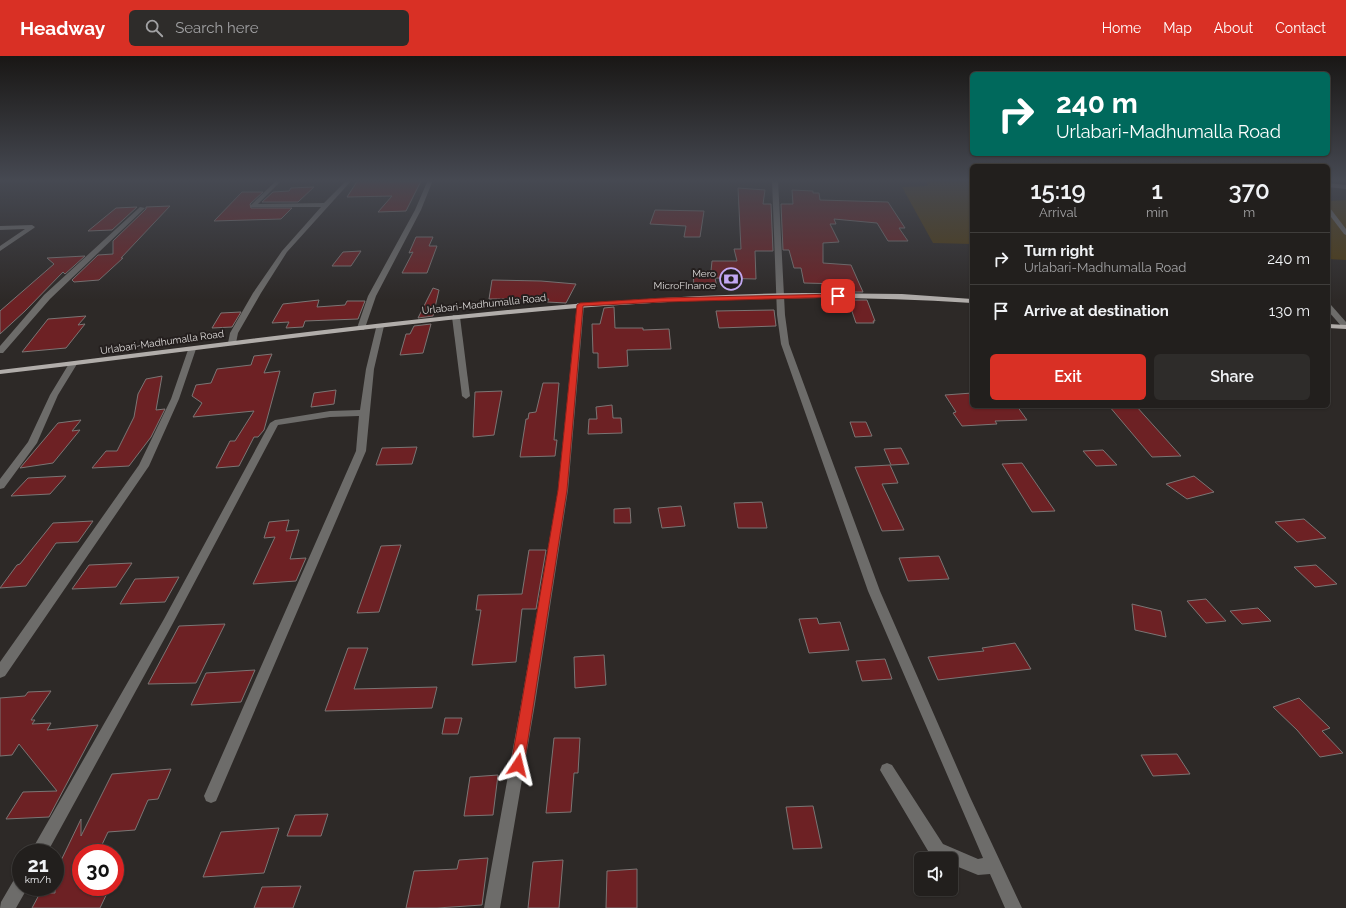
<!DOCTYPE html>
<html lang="en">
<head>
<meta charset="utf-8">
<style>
	:root { --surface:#221f1d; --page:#2e2c2a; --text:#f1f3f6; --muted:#a2a2a4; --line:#3f3d3b; --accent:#d93025 }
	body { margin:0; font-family:Raleway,sans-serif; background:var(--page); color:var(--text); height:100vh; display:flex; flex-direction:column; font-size:15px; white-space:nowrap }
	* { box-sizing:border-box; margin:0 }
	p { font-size:13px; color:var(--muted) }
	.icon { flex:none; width:22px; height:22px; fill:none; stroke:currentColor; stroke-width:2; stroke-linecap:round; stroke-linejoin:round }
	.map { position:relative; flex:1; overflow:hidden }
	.sheet { position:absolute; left:970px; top:108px; width:360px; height:244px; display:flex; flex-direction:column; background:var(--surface); border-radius:6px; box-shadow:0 1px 3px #0004,0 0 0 1px var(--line) }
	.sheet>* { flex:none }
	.hud { position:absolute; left:970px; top:16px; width:360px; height:84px; border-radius:6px; box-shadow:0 1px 3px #0004,0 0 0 1px var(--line); background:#00695c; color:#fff; overflow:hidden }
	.fabs { position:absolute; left:914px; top:796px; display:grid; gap:8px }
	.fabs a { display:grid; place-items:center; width:44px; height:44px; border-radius:6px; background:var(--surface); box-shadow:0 1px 3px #0004,0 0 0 1px var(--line); font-size:20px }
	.speed { position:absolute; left:12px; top:788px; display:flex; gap:8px; font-size:20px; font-weight:700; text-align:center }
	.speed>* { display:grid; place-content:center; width:52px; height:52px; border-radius:50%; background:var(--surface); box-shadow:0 1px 3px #0004,0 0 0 1px var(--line); line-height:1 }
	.speed small { font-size:10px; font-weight:400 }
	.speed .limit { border:6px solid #d22; background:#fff; color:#111 }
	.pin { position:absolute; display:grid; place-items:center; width:34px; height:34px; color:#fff; margin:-17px; border-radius:8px; box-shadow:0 2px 6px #0006 }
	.me { position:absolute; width:44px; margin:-22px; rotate:10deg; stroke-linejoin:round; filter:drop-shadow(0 0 3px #0008) }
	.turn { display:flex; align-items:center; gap:14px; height:84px; padding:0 20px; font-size:18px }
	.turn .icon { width:52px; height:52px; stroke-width:2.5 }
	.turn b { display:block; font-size:28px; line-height:34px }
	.eta { display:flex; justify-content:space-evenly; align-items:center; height:68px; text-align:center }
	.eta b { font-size:24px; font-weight:600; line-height:28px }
	.primary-button { display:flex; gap:8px; margin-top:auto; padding:8px 20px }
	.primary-button a { flex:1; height:46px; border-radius:6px; background:var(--accent); color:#fff; font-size:16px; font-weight:600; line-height:46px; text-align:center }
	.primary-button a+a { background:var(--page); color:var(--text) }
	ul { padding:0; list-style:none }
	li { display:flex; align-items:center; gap:12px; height:52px; padding:0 20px; border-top:1px solid var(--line) }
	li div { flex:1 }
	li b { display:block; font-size:15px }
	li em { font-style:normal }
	header { display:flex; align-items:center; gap:24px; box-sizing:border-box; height:56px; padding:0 20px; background:var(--accent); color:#fff }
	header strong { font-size:19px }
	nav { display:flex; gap:22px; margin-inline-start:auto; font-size:14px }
	.search { width:280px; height:36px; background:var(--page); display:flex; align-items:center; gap:10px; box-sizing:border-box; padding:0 14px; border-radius:6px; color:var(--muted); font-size:15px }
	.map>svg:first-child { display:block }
	.green { fill:#4e3b10 }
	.building { fill:#6d2124; stroke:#7b7574 }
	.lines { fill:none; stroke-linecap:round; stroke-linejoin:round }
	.minor { fill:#6d6c6a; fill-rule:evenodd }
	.major { fill:#b1adaa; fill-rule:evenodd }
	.route { fill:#d93025; stroke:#8d1f18 }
	.labels { text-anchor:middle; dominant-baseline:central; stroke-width:4; stroke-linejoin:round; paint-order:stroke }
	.far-poi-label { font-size:10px; fill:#dcd9d8; stroke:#241f1e; text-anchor:end }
	.far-street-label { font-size:10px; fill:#dcd9d8; stroke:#241f1e }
</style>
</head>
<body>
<header>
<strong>Headway</strong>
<div class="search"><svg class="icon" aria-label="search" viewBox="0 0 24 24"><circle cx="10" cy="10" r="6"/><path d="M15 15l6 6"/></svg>Search here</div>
<nav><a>Home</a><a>Map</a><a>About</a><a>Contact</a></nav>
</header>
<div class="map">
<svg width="1346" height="852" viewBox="0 0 1346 852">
	<rect width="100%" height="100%" fill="#2d2927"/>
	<g class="green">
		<path d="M 926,124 L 972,124 L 972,188 L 933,187 L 902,131 L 928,130 Z"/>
		<path d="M 1346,144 L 1346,204 L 1328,203 L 1328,145 Z"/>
	</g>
	<g class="building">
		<path d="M 358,124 L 390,124 L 390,126 L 421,125 L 406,155 L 378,156 L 392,140 L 347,141 Z"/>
		<path d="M 314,131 L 298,146 L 262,146 L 273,136 L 289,135 L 291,132 Z"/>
		<path d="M 738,132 L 765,134 L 763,148 L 771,148 L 773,195 L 755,195 L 756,223 L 715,222 L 717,231 L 694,232 L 693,215 L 711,215 L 712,205 L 737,205 L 734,193 L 741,193 Z"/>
		<path d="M 792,134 L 813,135 L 813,137 L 819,137 L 820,144 L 888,146 L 905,172 L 899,172 L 908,185 L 888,185 L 877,167 L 834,163 L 836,168 L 830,168 L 839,186 L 823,187 L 823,207 L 851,209 L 863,236 L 846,236 L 843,228 L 804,227 L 801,212 L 794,212 L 789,194 L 783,194 L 781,148 L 793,148 Z"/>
		<path d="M 242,136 L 263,136 L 250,148 L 251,152 L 292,152 L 281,163 L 214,165 Z"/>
		<path d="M 170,150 L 121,202 L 123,202 L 99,224 L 74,226 L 72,224 L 98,199 L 113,198 L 113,185 L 146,153 L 146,151 Z"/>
		<path d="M 137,151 L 112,174 L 88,175 L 116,152 Z"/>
		<path d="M 655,154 L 704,155 L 700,181 L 684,181 L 686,170 L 650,168 Z"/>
		<path d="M 416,181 L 433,181 L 429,190 L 437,190 L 427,217 L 402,217 L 413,196 L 409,197 Z"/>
		<path d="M 361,195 L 351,210 L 332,210 L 343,196 Z"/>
		<path d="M 85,200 L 65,218 L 63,216 L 25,255 L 0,278 L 0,255 L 54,208 L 47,202 Z"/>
		<path d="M 492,224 L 541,225 L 576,228 L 566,247 L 547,246 L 549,243 L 489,243 Z"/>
		<path d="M 433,232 L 439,234 L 433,260 L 418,262 Z"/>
		<path d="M 319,244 L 317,251 L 345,249 L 347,245 L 365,245 L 358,263 L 305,265 L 303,271 L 286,272 L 289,266 L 272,267 L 283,248 Z"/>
		<path d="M 848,244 L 867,244 L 875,265 L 873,265 L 874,267 L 856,267 Z"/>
		<path d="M 614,251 L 615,272 L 643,272 L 643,274 L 669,273 L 671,293 L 627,294 L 628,310 L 598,312 L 598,297 L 593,297 L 592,268 L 600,268 L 604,252 Z"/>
		<path d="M 774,254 L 776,270 L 719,272 L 716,255 Z"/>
		<path d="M 241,256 L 232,271 L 212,272 L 221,257 Z"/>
		<path d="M 86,260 L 78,269 L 85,268 L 66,292 L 22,296 L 48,263 Z"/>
		<path d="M 431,268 L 423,297 L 400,299 L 406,278 L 410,278 L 414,270 Z"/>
		<path d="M 272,298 L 264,317 L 280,315 L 264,374 L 258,381 L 254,381 L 239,410 L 216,412 L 230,385 L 235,385 L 254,355 L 193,361 L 202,347 L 192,340 L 196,329 L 211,327 L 217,313 L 251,309 L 254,300 Z"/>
		<path d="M 162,320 L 156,354 L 165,353 L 151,381 L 129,410 L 92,412 L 106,395 L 117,395 L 134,361 L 138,338 L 146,323 Z"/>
		<path d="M 543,327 L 559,327 L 554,384 L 557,384 L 555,400 L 520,401 L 526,363 L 528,363 L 529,357 L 536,356 Z"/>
		<path d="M 336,334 L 334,348 L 311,351 L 314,337 Z"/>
		<path d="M 502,335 L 494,379 L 473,381 L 475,336 Z"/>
		<path d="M 972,337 L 972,350 L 1017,350 L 1027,364 L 995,365 L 997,368 L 962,370 L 953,357 L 956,356 L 945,339 Z"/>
		<path d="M 612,349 L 613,362 L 621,362 L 622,377 L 588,378 L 589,363 L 597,363 L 596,351 Z"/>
		<path d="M 1109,350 L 1136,350 L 1181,400 L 1152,401 Z"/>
		<path d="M 81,364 L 72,375 L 80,374 L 53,407 L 20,412 L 58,367 Z"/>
		<path d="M 850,366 L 866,366 L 872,380 L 855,381 Z"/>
		<path d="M 417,391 L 412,408 L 376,409 L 382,392 Z"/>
		<path d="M 901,392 L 909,408 L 891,409 L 884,393 Z"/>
		<path d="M 1103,394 L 1117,409 L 1096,410 L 1083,395 Z"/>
		<path d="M 1022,407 L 1055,455 L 1032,456 L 1002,408 Z"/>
		<path d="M 890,409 L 898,427 L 882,428 L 904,474 L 882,475 L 855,411 Z"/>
		<path d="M 66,420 L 50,438 L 11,440 L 28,422 Z"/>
		<path d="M 1194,420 L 1214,436 L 1187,443 L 1166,428 Z"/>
		<path d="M 762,446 L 767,472 L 738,472 L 734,447 Z"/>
		<path d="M 681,450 L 685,470 L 662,472 L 658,452 Z"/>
		<path d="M 630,452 L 631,467 L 614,467 L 614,453 Z"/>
		<path d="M 1304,463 L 1326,482 L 1297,486 L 1275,466 Z"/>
		<path d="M 289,464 L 286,475 L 299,474 L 290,503 L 306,502 L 296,525 L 253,528 L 275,481 L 264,482 L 269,466 Z"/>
		<path d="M 93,465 L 78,486 L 56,487 L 26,530 L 0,532 L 17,509 L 20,508 L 53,467 Z"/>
		<path d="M 401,489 L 379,556 L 357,557 L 381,490 Z"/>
		<path d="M 529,494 L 546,494 L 536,553 L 522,553 L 516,606 L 472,609 L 481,554 L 476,554 L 478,539 L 522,538 Z"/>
		<path d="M 939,500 L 949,523 L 908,525 L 899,502 Z"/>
		<path d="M 132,507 L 116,531 L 72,533 L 89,509 Z"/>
		<path d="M 1316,509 L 1337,528 L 1315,531 L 1294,511 Z"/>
		<path d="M 179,521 L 165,546 L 120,548 L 135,523 Z"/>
		<path d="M 1206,543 L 1226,565 L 1206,567 L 1187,545 Z"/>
		<path d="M 1132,548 L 1161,555 L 1166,581 L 1135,574 Z"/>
		<path d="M 1258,552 L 1271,565 L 1242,568 L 1230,555 Z"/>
		<path d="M 817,562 L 819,568 L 840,566 L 849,594 L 809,597 L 799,563 Z"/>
		<path d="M 225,568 L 196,627 L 148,628 L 179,570 Z"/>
		<path d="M 1015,587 L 1031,613 L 938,624 L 928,601 L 984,595 L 982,592 Z"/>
		<path d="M 348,592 L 368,592 L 354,633 L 437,631 L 432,652 L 325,655 Z"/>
		<path d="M 604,599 L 606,629 L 575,632 L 574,601 Z"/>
		<path d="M 885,603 L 892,623 L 862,625 L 856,605 Z"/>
		<path d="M 255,614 L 241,646 L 191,649 L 206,617 Z"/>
		<path d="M 51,635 L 31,664 L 35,664 L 32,668 L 51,667 L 47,674 L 98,669 L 49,761 L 6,763 L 23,736 L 57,735 L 19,688 L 12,699 L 0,700 L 0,642 L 25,640 L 28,636 Z"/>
		<path d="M 1299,642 L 1330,672 L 1322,675 L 1343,697 L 1320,701 L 1297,674 L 1273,651 Z"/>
		<path d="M 445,662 L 462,662 L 458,678 L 442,678 Z"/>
		<path d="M 554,682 L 580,682 L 578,717 L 574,717 L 571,756 L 546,757 Z"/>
		<path d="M 1177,698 L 1190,718 L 1153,720 L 1141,699 Z"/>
		<path d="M 171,713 L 158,743 L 148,744 L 135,774 L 108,776 L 98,797 L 81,797 L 81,831 L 99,831 L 97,834 L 109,833 L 100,852 L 32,852 L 40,837 L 55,837 L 55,817 L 81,763 L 81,780 L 112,718 Z"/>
		<path d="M 498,719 L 493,759 L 464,760 L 470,721 Z"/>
		<path d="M 813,750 L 822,792 L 793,793 L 786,751 Z"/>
		<path d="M 328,758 L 321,780 L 287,780 L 295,759 Z"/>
		<path d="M 279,772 L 264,817 L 203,821 L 221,776 Z"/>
		<path d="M 488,802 L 482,849 L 437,852 L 406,852 L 414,815 L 457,813 L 459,804 Z"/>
		<path d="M 563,804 L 559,852 L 528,852 L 533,806 Z"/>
		<path d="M 637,813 L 637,852 L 606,852 L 607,815 Z"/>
		<path d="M 301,830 L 293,852 L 254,852 L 262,831 Z"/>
	</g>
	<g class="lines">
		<g class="minor">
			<path d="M 277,124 L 282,124 L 258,148 L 324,147 L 347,124 L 352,124 L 287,196 L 261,237 L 238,277 L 236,287 L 232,289 L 229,289 L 228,287 L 230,277 L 253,237 L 282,195 L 321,151 L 251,151 L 251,149 Z"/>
			<path d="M 428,124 L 433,124 L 421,154 L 376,240 L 365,272 L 364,274 L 358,274 L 357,272 L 368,240 L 415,154 Z"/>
			<path d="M 772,124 L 778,124 L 785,259 L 789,288 L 880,535 L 970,741 L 1022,852 L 1005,852 L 990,818 L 978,819 L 951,808 L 951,803 L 940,803 L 931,800 L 880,714 L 882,709 L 887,707 L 892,709 L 943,788 L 978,803 L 983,802 L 868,535 L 781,288 L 777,259 Z"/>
			<path d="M 1328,127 L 1346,129 L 1346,133 L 1328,131 Z"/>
			<path d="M 140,151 L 145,152 L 50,243 L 3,297 L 0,297 L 0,290 L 44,239 Z"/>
			<path d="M 1328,151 L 1330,152 L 1346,173 L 1346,179 L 1344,178 L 1328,157 Z"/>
			<path d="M 32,169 L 35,171 L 34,172 L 0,195 L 0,190 L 25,173 L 0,174 L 0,170 Z"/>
			<path d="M 577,247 L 583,247 L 584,249 L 568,434 L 535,648 L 500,852 L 484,852 L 521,648 L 558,434 Z"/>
			<path d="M 1328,249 L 1331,249 L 1346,266 L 1346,272 L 1343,272 L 1328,255 Z"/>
			<path d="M 453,259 L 459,259 L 460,261 L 470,340 L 466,343 L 462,340 L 452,261 Z"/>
			<path d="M 377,268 L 380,268 L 384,270 L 374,313 L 366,395 L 216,745 L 211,747 L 206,745 L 204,740 L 356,395 L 359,360 L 330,361 L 278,369 L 172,569 L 47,797 L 30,797 L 164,563 L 270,367 L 275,364 L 330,355 L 360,354 L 366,313 Z"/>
			<path d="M 189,291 L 195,291 L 196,293 L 179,343 L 149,410 L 5,620 L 0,622 L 0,606 L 139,409 L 171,343 Z"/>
			<path d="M 70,306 L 76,306 L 77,308 L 58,339 L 37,387 L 4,432 L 0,433 L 0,423 L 28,386 L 50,339 Z"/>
			<path d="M 21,820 L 21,831 L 28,831 L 16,852 L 0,852 L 1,846 L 15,822 Z"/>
		</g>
		<g class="major">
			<path d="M 804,237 L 902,238 L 972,243 L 972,247 C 646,225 323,281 0,318 L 0,314 C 268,283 534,240 804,237 Z"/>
			<path d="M 1328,268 L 1346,269 L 1346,273 L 1328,272 Z"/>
		</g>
	</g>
	<linearGradient id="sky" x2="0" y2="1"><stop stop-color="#191715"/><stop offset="0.51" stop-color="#464952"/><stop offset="1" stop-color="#464952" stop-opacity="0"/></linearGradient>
	<rect width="1346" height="244" fill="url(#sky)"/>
	<path class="route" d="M 838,238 L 840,238 L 840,241 L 663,246 L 583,250 L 567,434 L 524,709 L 522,713 L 518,715 L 513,713 L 511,709 L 558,434 L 577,249 L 580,247 L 663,242 Z"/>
	<defs>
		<g id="bank-ring" transform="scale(1.15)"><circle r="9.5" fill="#241f1e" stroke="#c2a8f2" stroke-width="1.5"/><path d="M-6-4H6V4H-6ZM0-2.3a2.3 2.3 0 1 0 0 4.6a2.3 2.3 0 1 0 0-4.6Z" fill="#c2a8f2"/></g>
	</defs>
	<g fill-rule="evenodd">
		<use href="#bank-ring" x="731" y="223"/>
	</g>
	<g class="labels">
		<g class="far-poi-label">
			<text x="716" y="217">Mero<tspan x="716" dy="12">MicroFInance</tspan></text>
		</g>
		<g class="far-street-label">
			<text transform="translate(484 248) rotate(-6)">Urlabari-Madhumalla Road</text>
			<text transform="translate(162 286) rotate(-8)">Urlabari-Madhumalla Road</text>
		</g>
	</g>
</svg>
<div class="fabs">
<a><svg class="icon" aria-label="sound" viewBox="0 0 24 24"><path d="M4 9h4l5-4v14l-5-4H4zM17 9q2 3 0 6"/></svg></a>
</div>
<div class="speed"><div>21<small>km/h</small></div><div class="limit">30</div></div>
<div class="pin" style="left:838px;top:240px;background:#d93025"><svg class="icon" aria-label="arrive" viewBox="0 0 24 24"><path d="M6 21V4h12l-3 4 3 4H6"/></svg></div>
<svg class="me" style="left:518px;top:709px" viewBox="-20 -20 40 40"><path d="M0-17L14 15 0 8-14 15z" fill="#d93025" stroke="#fff" stroke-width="4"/></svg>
<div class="hud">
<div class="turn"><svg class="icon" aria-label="right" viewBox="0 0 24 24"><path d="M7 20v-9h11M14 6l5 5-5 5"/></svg><div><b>240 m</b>Urlabari-Madhumalla Road</div></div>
</div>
<section class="sheet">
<div class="eta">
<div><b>15:19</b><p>Arrival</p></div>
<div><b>1</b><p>min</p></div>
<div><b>370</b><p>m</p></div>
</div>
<ul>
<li><svg class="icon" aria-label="right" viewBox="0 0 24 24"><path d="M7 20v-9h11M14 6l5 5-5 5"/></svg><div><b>Turn right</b><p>Urlabari-Madhumalla Road</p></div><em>240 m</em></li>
<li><svg class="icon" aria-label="arrive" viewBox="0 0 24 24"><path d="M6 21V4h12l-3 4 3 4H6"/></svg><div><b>Arrive at destination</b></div><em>130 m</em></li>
</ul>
<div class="primary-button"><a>Exit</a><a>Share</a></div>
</section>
</div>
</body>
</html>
